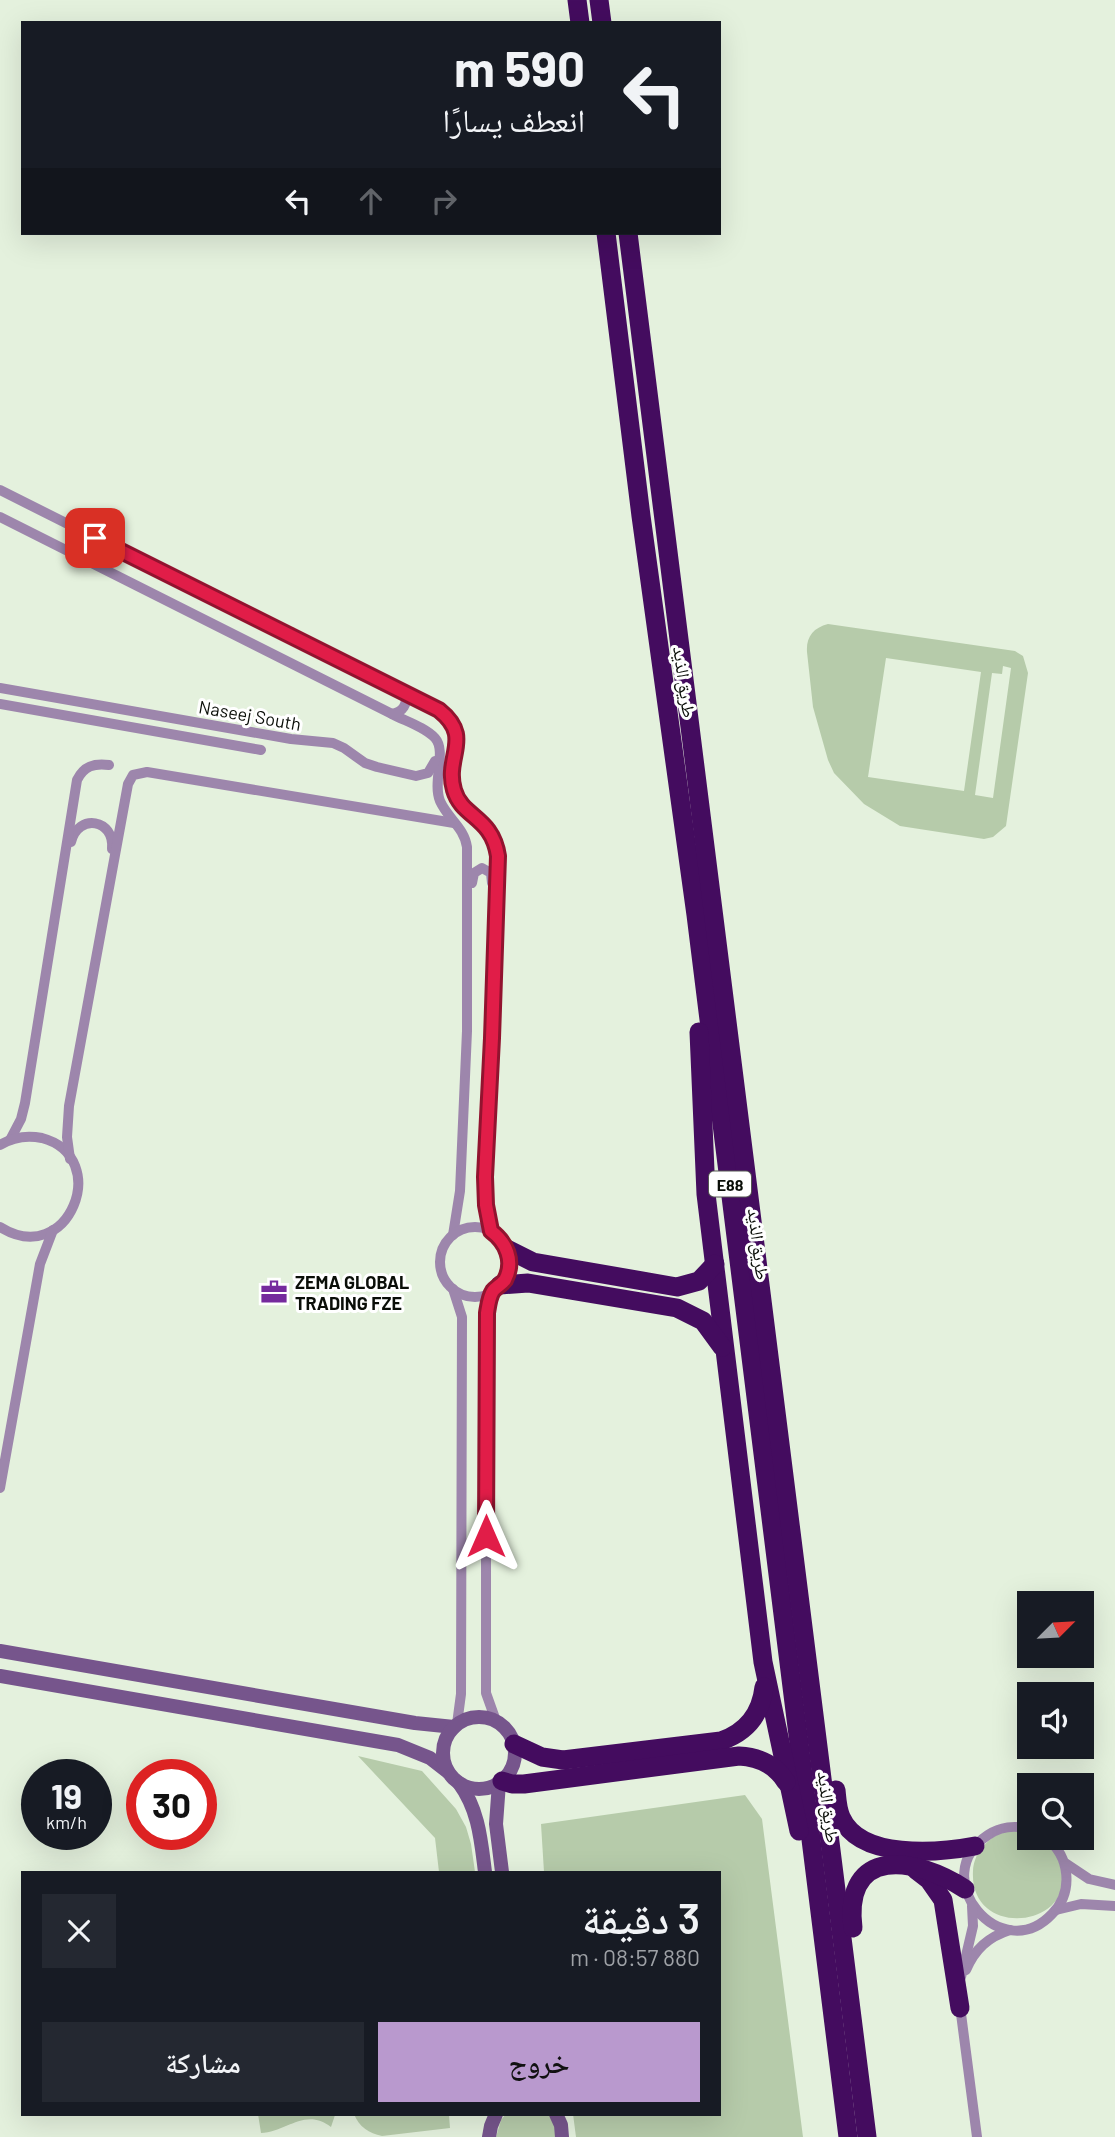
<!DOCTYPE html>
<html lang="ar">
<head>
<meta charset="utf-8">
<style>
	:root { --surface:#171b24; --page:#242831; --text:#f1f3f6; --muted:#9ea1a6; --accent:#b999ce }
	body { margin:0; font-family:Barlow,"Noto Naskh Arabic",sans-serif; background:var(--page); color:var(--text); direction:rtl; height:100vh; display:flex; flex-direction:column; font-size:26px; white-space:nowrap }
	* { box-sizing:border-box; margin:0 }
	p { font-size:23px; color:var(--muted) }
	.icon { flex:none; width:38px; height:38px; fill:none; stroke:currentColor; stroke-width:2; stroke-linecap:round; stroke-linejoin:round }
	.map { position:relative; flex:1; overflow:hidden; direction:ltr }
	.details { position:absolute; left:21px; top:1871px; width:700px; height:245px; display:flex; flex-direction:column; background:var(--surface); border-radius:0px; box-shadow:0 7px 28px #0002; direction:rtl }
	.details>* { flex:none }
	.hud { position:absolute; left:21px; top:21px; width:700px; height:214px; border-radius:0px; box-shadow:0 7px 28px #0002; direction:rtl; background:#171b24; color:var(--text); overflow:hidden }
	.needle { width:46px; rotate:66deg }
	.controls { position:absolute; left:1017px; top:1591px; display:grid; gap:14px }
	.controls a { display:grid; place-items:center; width:77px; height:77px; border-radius:0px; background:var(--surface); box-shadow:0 7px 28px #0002; font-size:35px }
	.speed { position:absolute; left:21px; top:1759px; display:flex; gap:14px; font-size:35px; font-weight:700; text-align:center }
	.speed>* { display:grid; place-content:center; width:91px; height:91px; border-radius:50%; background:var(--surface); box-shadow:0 7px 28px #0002; line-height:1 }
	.speed small { font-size:18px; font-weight:400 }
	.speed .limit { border:10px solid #d22; background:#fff; color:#111 }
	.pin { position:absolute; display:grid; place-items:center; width:60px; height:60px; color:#fff; margin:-30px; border-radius:14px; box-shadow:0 4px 10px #0006 }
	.me { position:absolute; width:77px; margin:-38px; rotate:0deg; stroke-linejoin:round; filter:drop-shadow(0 0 5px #0008) }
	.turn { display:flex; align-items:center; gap:24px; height:147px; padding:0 21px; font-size:32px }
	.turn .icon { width:91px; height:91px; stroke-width:2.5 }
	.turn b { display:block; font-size:49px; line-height:60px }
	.lanes { display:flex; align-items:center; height:66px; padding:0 21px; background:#0003; justify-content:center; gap:35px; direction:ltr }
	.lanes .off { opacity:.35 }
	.round { display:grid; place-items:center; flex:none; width:74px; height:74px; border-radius:0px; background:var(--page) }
	.summary { display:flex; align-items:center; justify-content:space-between; height:119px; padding:0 21px }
	h1 { font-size:42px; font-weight:600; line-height:52px }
	.cta { display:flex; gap:14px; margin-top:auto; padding:14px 21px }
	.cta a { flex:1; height:80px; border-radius:0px; background:var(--accent); color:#111; font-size:28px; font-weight:600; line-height:80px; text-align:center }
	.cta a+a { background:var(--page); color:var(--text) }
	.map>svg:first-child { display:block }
	.green { fill:#b6cbaa; fill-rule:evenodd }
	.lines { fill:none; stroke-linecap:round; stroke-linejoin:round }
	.street { stroke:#9d86ac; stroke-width:10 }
	.secondary { stroke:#76558c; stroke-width:14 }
	.highway { stroke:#440c5f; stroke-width:19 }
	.route-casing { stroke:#92132f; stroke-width:18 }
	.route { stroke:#e11d48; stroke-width:12 }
	.labels { text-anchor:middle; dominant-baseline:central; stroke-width:6; stroke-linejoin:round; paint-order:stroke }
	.shield { fill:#fff; stroke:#545652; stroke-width:2 }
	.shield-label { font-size:16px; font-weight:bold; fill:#0a0e08 }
	.street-label { font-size:18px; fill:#0a0e08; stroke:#fff }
	.poi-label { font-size:18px; font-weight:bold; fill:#0a0e08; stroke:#fff; text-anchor:start }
</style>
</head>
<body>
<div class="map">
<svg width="1115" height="2137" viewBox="0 0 1115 2137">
	<rect width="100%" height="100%" fill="#e4f1dd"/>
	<g class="green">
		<path d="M 828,624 L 1015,651 L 1023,656 L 1028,673 L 1006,826 L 993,837 L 984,839 L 900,826 L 864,804 L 834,773 L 828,760 L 813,707 L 807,652 C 806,637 813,628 828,624 ZM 886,658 L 981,672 L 964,791 L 868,777 ZM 1003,666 L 1011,668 L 993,798 L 975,795 L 992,673 L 1002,674 Z"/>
		<path d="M 358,1756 L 422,1771 L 456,1809 L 466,1827 L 471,1844 L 475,1872 L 439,1872 L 435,1838 Z"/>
		<path d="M 745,1795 L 762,1819 L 803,2137 L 576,2137 L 573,2114 L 719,2114 L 719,1872 L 544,1872 L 541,1824 Z"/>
		<path d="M 1009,1829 L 1029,1830 L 1029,1838 L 1045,1838 C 1055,1845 1056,1854 1060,1865 C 1081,1927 969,1942 973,1871 C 974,1850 991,1836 1009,1829 Z"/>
		<path d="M 258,2114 L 335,2114 L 335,2115 L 331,2127 C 305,2107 287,2132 261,2133 Z"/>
		<path d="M 354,2114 L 452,2114 L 452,2115 L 449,2115 L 450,2128 L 382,2136 C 369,2133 359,2127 354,2114 Z"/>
		<path d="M 506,2114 L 548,2114 L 553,2119 L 558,2137 L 496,2137 L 501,2120 Z"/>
	</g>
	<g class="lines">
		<g class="street">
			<path d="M 0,490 L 439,710 C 474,738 444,756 454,790 C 463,818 493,818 498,856 L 493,1038 L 485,1177 L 486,1204 L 490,1231"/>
			<path d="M 0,517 L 392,714 C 405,721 425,727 435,738 C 447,751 432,782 440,801 C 448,819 464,827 467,847 L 467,1031 L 460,1191 L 453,1235"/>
			<path d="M 0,688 L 291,739 L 333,743 L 344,748 L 365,763 L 377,767 L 416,776 L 428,773 L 435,761"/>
			<path d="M 0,704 L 261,750"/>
			<path d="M 392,714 C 403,712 408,704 405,694"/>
			<path d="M 71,842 C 78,813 115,819 112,849"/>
			<path d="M 472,883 L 474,873 L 482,868 L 491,873 L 492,883"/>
			<path d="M 10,1140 L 21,1119 L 25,1103 L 77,780 C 84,766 94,763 109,765"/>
			<path d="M 0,1145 C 13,1137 27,1135 42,1138 C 113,1157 69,1270 0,1227"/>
			<path d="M 70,1159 L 67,1137 L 69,1106 L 128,784 L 133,775 L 147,772 L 454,823"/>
			<circle cx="475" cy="1262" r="35"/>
			<path d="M 453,1289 L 462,1317 L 461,1694 L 457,1724"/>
			<path d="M 492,1292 L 486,1321 L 486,1693 L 496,1721"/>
			<path d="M 0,1488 L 40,1264 L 53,1230"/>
			<path d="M 1029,1829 C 1015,1825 1000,1827 988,1835 C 925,1877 1001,1968 1052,1914 C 1074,1892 1070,1856 1046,1838"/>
			<path d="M 1065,1863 L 1089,1879 L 1115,1885"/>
			<path d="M 1056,1910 L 1081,1904 L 1115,1906"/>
			<path d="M 966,1970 C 975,1949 988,1937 1010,1930"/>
			<path d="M 961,1977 L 973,1926 L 972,1906"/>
			<path d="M 960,2006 L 977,2137"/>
		</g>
		<g class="secondary">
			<path d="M 0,1651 L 415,1723 L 454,1727"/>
			<path d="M 0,1676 L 398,1745 L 430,1758 L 448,1772"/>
			<circle cx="479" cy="1753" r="36"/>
			<path d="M 459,1783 C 479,1810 481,1841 485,1872"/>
			<path d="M 499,1783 L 496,1824 L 502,1872"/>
			<path d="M 556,2114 L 561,2125 L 562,2137"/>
			<path d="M 489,2137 L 491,2126 L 496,2114"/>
		</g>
		<g class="highway">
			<path d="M 577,0 L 580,23"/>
			<path d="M 599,0 L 602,23"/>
			<path d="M 606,233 L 641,516 L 696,915 L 848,2137"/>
			<path d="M 628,233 L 867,2137"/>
			<path d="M 699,1032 L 706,1194 L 763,1662 L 799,1831"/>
			<path d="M 507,1249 L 533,1262 L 677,1287 L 699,1281 L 715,1264"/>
			<path d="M 500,1285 L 528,1283 L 677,1308 L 703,1321 L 722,1347"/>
			<path d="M 514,1744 L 542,1757 L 563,1760 L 721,1741 C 747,1732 761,1714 764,1687"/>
			<path d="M 502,1781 L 512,1784 L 524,1784 L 739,1756 C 759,1757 775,1764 786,1782"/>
			<path d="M 836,1790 C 837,1799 837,1808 841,1817 C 860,1860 938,1853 975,1846"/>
			<path d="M 916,1870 L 929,1880 L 943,1900 L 960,2008"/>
			<path d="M 853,1928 C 843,1845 916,1857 965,1889"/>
		</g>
	</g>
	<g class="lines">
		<g class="route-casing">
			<path id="route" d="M 95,538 L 439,710 C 474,738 444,756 454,790 C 462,818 492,816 498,856 L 492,1038 L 485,1177 L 486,1205 L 491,1231 C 506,1242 515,1261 505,1280 C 501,1285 496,1287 493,1291 C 489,1297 488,1307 487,1313 L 486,1536"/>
		</g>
		<use href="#route" class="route"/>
	</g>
	<defs>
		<g id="office-bare" transform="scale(2.1)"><path d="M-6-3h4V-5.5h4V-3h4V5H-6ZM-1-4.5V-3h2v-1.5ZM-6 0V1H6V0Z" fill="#752a9d" stroke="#fff" stroke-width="2.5" paint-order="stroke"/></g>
	</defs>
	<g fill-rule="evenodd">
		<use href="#office-bare" x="274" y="1292"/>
	</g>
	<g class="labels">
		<rect class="shield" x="709" y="1171.5" width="42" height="25" rx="5"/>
		<g class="shield-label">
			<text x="730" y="1184">E88</text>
		</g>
		<g class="street-label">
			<text transform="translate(685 682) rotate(82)">طريق الذيد</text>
			<text transform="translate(250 715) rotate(10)">Naseej South</text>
			<text transform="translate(759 1244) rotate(83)">طريق الذيد</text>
			<text transform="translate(829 1807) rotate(83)">طريق الذيد</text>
		</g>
		<g class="poi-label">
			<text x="295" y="1282">ZEMA GLOBAL<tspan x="295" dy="21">TRADING FZE</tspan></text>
		</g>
	</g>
</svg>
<div class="controls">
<a><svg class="needle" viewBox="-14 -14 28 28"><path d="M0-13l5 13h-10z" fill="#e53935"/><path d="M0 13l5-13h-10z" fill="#9ea1a6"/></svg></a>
<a><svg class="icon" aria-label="sound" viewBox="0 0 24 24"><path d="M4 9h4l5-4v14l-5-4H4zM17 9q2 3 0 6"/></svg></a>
<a><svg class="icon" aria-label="search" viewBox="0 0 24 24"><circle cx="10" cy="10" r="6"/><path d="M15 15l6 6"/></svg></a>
</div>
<div class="speed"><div>19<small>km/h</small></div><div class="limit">30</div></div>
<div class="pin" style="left:95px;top:538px;background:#d93025"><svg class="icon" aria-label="arrive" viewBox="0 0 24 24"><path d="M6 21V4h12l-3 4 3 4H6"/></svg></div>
<svg class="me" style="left:486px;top:1536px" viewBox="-20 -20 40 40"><path d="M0-17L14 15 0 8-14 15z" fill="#e11d48" stroke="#fff" stroke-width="4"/></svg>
<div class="hud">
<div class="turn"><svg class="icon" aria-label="left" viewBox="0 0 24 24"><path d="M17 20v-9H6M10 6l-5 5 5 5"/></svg><div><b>590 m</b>انعطف يسارًا</div></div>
<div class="lanes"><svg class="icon" aria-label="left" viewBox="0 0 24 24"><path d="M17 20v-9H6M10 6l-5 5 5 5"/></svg><svg class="icon off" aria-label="ahead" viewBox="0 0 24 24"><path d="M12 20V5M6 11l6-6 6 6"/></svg><svg class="icon off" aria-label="right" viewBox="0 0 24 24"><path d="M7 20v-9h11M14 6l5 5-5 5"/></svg></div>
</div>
<section class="details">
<div class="summary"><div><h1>3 دقيقة</h1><p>880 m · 08:57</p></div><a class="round"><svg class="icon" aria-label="close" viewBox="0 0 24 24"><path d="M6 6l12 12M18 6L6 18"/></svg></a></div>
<div class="cta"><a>خروج</a><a>مشاركة</a></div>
</section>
</div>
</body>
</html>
